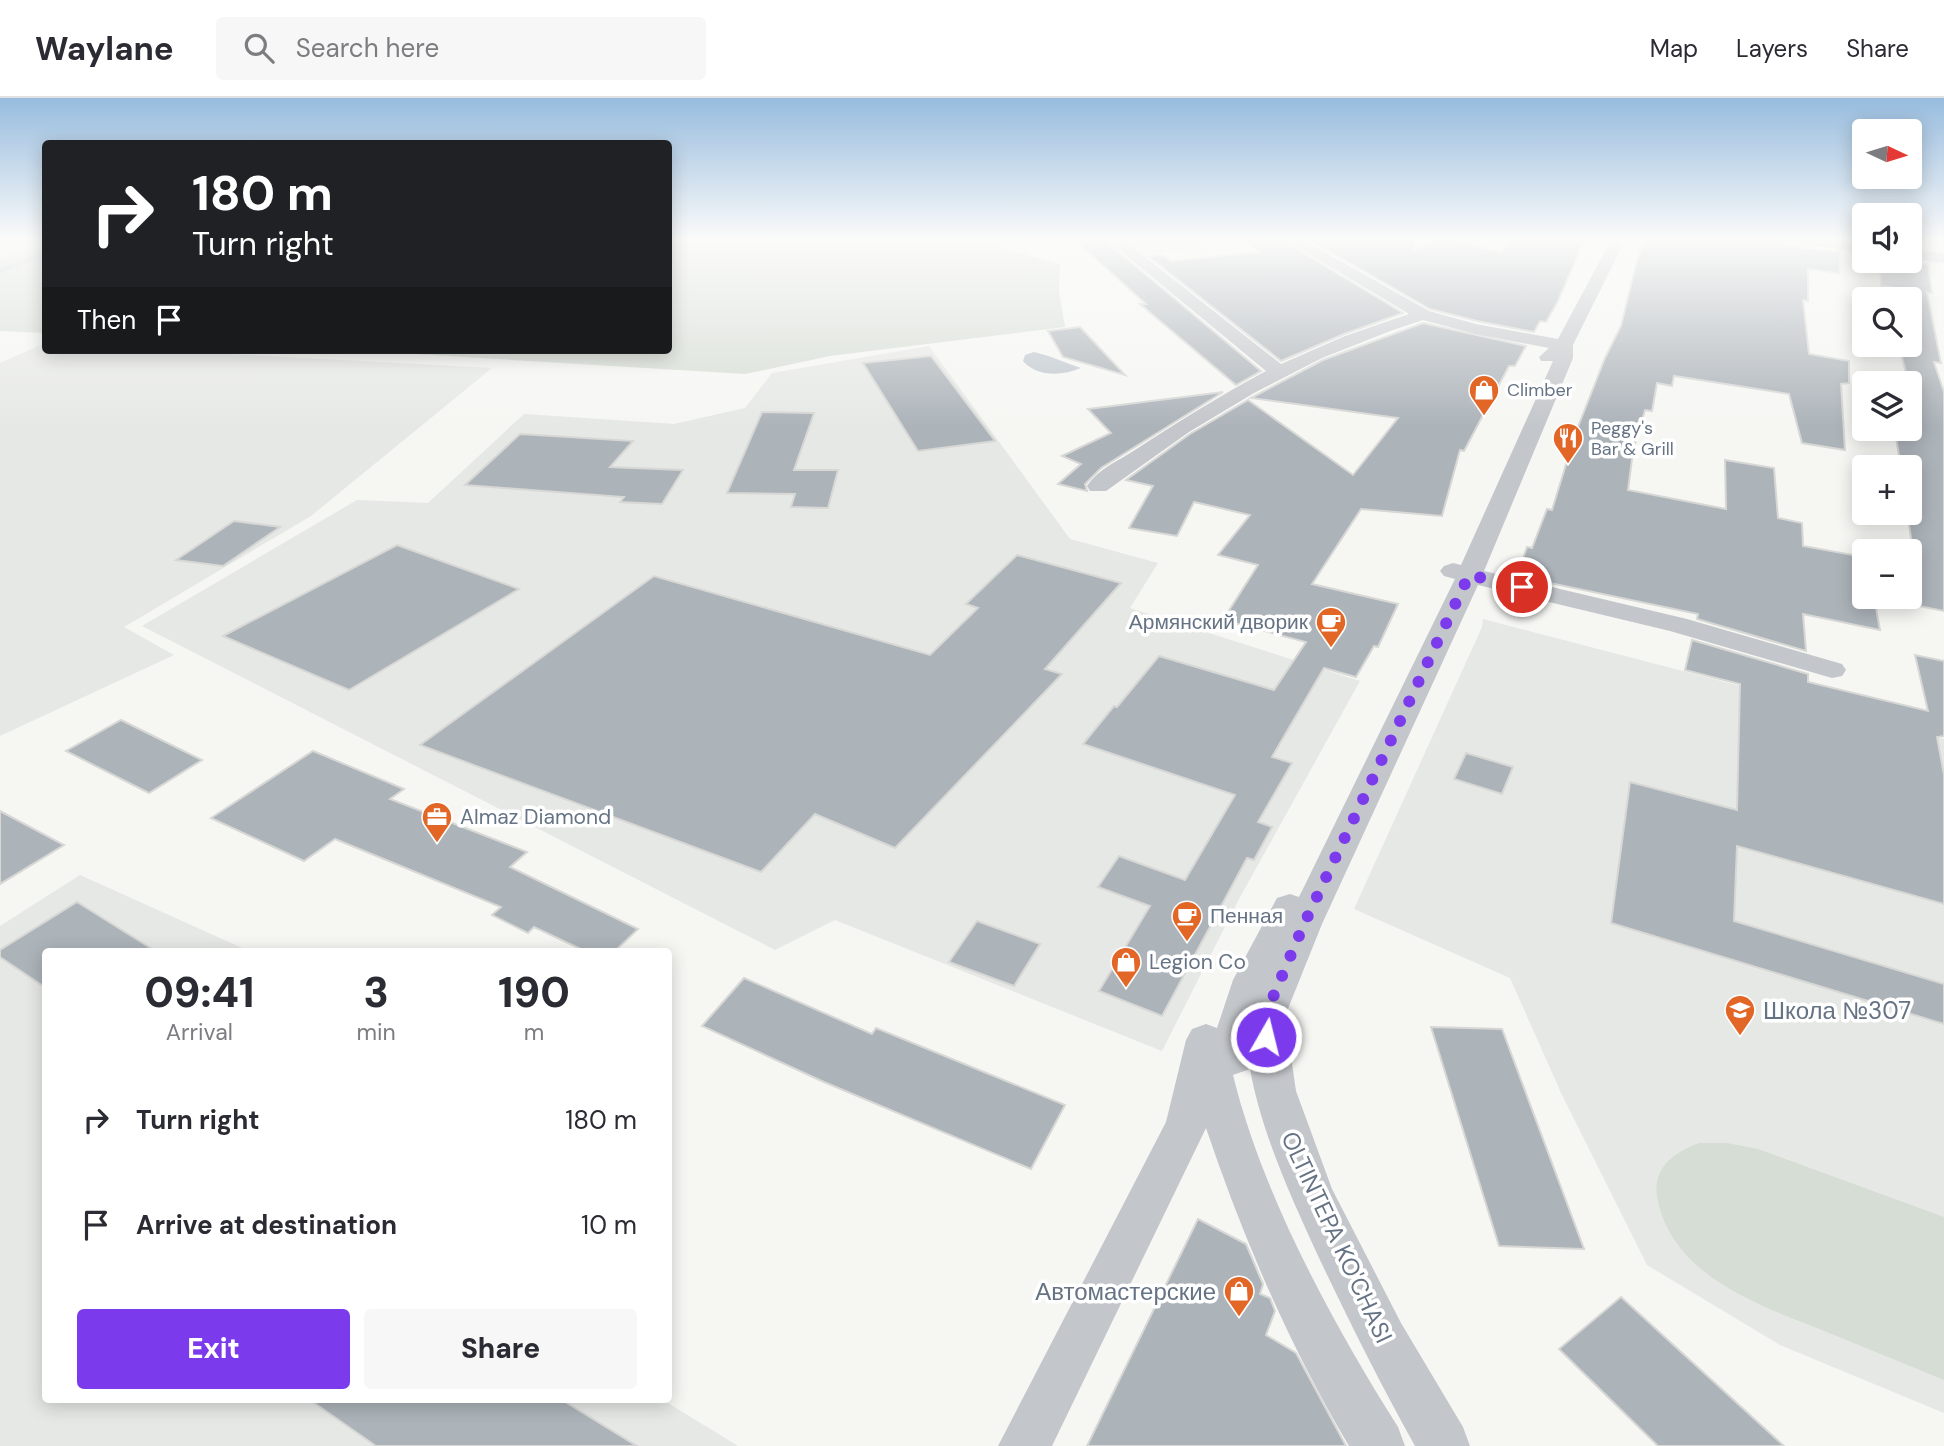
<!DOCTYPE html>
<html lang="en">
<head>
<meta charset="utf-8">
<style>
	:root { --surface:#fff; --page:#f7f7f7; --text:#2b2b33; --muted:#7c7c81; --line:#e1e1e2; --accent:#7c3aed }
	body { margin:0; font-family:"DM Sans",sans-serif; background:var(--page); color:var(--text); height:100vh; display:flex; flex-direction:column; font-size:26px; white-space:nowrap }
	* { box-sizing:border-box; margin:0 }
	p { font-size:23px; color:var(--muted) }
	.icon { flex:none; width:38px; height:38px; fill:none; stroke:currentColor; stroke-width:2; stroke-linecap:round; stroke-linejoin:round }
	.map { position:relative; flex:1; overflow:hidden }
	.sheet { position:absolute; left:42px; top:850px; width:630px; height:455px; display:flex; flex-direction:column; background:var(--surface); border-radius:7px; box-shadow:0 4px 18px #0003 }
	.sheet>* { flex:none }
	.banner { position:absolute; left:42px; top:42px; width:630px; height:214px; border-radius:7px; box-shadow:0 4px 18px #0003; background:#202124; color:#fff; overflow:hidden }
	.needle { width:46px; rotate:94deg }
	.tools { position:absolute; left:1852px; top:21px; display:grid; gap:14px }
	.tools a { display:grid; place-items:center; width:70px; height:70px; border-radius:7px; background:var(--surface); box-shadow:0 4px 18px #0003; font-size:35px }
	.pin { position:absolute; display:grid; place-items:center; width:60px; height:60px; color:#fff; margin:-30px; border:4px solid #fff; border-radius:50%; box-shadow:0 2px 7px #0007 }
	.me { position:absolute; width:77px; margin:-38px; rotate:8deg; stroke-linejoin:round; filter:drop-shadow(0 0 5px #0008) }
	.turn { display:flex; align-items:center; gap:24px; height:147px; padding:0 35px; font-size:32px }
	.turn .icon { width:91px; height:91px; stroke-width:2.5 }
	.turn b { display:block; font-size:49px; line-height:60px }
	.then { display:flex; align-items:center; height:66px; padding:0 35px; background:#0003; gap:14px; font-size:26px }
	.eta { display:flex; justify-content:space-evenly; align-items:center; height:119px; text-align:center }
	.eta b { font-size:42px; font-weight:800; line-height:49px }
	.action { display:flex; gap:14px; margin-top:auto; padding:14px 35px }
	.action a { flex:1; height:80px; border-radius:7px; background:var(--accent); color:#fff; font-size:28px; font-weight:800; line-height:80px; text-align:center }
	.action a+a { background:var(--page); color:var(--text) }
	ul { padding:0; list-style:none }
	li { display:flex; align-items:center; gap:21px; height:105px; padding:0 35px }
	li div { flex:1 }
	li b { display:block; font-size:26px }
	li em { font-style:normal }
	header { display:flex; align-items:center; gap:42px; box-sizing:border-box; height:98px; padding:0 35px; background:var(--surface); border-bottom:2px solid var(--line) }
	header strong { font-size:33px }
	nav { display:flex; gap:38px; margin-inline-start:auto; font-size:24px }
	.search { width:490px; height:63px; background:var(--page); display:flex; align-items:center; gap:18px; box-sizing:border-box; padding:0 24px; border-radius:7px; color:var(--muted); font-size:26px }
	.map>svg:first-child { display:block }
	.built { fill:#e6e8e6 }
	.green { fill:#d6ddd4 }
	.water { fill:#bfc7ce }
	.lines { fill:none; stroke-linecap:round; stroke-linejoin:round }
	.stream { stroke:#bfc7ce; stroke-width:5 }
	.building { fill:#acb3b9; stroke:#d7d7d5; stroke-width:2 }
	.minor { fill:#c3c6ca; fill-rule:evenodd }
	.route { stroke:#7c3aed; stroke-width:12; stroke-dasharray:0 21.6 }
	.labels { text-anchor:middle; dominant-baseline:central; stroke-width:7; stroke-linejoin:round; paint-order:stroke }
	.far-poi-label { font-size:18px; fill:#657384; stroke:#fff; text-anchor:start }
	.poi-label { font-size:21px; fill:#657384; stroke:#fff; text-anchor:start }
	.near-poi-label { font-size:24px; fill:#657384; stroke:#fff; text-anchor:start }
	.near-street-label { font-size:24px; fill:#657384; stroke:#fff }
</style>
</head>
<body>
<header>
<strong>Waylane</strong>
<div class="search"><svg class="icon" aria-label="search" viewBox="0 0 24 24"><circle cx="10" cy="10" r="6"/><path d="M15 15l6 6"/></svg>Search here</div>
<nav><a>Map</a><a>Layers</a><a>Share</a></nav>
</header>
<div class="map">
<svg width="1944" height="1348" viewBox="0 0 1944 1348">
	<rect width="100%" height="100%" fill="#f6f6f3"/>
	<g class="built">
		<path d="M 0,140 L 40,140 L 41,149 L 0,162 Z"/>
		<path d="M 1115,140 L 1238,140 L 1195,145 L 1208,152 L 1139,156 Z"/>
		<path d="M 45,245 L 46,252 L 155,252 L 492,270 L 311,418 L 124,529 L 174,557 L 0,638 L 0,265 Z"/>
		<path d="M 929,248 L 1070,441 L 1158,465 L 1130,510 L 1360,583 L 1239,801 L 1162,953 L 835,822 L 775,852 L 142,528 L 357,402 L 428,405 L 524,316 L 674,326 L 745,310 L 772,275 Z"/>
		<path d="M 1483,521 L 1944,641 L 1944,1315 L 1780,1247 L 1647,1167 L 1562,997 L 1510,880 L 1354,811 L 1482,529 Z"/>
		<path d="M 80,777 L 251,854 L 46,854 L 46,1302 L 663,1302 L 738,1348 L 0,1348 L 0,828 Z"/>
	</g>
	<g class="green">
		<path d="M 40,140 L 45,140 L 45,235 L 0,233 L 0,162 L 41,149 Z"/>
		<path d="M 669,140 L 976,140 L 1012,153 L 1060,166 L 1059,194 L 1065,229 L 830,258 L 745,276 L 349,252 L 668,252 Z"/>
		<path d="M 1699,1045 L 1727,1045 L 1758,1051 L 1944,1119 L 1944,1282 C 1906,1266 1868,1251 1829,1235 C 1763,1208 1671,1180 1657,1098 C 1653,1069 1675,1054 1699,1045 Z"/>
	</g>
	<path class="water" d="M 1034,254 C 1052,258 1065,265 1081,270 C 1062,278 1037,279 1023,263 L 1025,257 Z"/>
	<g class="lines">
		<path class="stream" d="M 0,173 L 46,155"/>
	</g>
	<g class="building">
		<path d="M 1073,140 L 1102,140 L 1261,273 L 1236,287 L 1140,206 L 1146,206 Z"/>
		<path d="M 1238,140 L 1279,140 L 1403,215 L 1344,236 L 1281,263 L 1148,158 L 1163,157 L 1171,163 L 1260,154 Z"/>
		<path d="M 1306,140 L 1414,140 L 1414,152 L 1443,140 L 1502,154 L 1511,140 L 1585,140 L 1558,203 L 1546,224 L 1540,223 L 1534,234 L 1477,223 L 1430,211 Z"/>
		<path d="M 1646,140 L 1772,140 L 1782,147 L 1840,154 L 1839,175 L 1808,171 L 1808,203 L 1803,202 L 1809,256 L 1849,263 L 1849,285 L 1841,286 L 1845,352 L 1802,345 L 1789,296 L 1674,278 L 1672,288 L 1657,285 L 1652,313 L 1645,312 L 1633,353 L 1628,392 L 1726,411 L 1725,362 L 1774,370 L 1778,420 L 1802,425 L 1803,448 L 1864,459 L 1864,499 L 1909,499 L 1909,468 L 1916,469 L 1907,415 L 1909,369 L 1901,369 L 1896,340 L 1896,331 L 1909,331 L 1909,285 L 1889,285 L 1889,280 L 1908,283 L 1899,247 L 1909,247 L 1909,201 L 1893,201 L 1891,189 L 1881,188 L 1880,163 L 1928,166 L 1932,195 L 1927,194 L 1941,265 L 1934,264 L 1944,294 L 1944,513 L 1874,499 L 1880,532 L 1803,516 L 1806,553 L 1697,521 L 1698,516 L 1517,478 L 1527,449 L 1532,450 L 1547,411 L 1552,412 L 1576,334 L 1605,260 L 1621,228 L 1636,166 Z"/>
		<path d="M 1423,225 L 1526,248 L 1515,268 L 1509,268 L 1464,353 L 1460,352 L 1442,418 L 1361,411 L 1312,486 L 1398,506 L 1378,549 L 1374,548 L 1356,579 L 1324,570 L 1272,659 L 1292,665 L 1258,724 L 1272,729 L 1254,762 L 1247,760 L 1162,918 L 1099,893 L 1150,808 L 1098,789 L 1119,758 L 1185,782 L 1235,697 L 1083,646 L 1114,608 L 1117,609 L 1159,558 L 1274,592 L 1306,544 L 1223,522 L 1258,467 L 1218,457 L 1250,417 L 1194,404 L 1177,438 L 1129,430 L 1153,388 L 1126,382 L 1190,336 L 1248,302 L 1353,377 L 1398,320 L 1251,300 L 1323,262 Z"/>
		<path d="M 1080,229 L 1125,277 L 1063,259 L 1048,233 Z"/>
		<path d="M 931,258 L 995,343 L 918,353 L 863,265 Z"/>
		<path d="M 1223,294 L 1101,370 L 1085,386 L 1087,393 L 1058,386 L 1081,366 L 1062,358 L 1111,335 L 1088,311 Z"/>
		<path d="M 762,314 L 814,315 L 794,372 L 838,372 L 828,410 L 791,409 L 795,396 L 727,395 Z"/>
		<path d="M 520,336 L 633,343 L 610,369 L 683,372 L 662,406 L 620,404 L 624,399 L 465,387 Z"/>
		<path d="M 234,423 L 280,429 L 223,468 L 176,462 Z"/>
		<path d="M 397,447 L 519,491 L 349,592 L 223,538 Z"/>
		<path d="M 1017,457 L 1121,485 L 1045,571 L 1062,576 L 895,750 L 815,716 L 761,774 L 420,647 L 654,478 L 930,557 L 978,510 L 966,506 Z"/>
		<path d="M 1692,542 L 1808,576 L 1808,584 L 1928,613 L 1915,557 L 1944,563 L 1944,638 L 1937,639 L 1944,677 L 1944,806 L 1737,748 L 1734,823 L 1944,886 L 1944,926 L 1611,825 L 1630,684 L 1737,712 L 1740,586 L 1685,572 Z"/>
		<path d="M 121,622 L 202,662 L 149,695 L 66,653 Z"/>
		<path d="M 313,653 L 404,691 L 390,701 L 527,754 L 510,769 L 638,831 L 614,854 L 587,854 L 534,829 L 528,835 L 492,817 L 501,809 L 335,741 L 304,763 L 211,720 Z"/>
		<path d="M 1466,655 L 1513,669 L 1502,696 L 1454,681 Z"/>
		<path d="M 0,713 L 64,747 L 0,786 Z"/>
		<path d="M 77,804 L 157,854 L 46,854 L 46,890 L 0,859 L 0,852 Z"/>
		<path d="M 977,823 L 1040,846 L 1014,888 L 949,864 Z"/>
		<path d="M 744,880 L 872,936 L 876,930 L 1065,1007 L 1031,1071 L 824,984 L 702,928 Z"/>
		<path d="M 1431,929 L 1502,931 L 1584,1151 L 1499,1148 Z"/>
		<path d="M 1198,1121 L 1246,1146 L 1263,1186 L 1260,1196 L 1270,1200 L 1275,1213 L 1266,1237 L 1296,1255 L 1346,1348 L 1087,1348 Z"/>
		<path d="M 1621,1199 L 1784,1348 L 1658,1348 L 1559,1251 Z"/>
		<path d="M 310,1302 L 562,1302 L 637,1348 L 376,1348 Z"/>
	</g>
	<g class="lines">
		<g class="minor">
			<path d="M 1105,140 L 1121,140 L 1281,266 L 1345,238 L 1409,216 L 1282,140 L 1300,140 L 1429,213 L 1476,226 L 1558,241 L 1612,140 L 1626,140 L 1573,247 L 1573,260 L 1484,473 L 1687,521 L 1842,566 L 1846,572 L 1842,578 L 1832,580 L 1670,533 L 1478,487 L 1322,826 L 1285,918 L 1296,993 L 1332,1091 L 1401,1225 L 1463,1329 L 1470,1348 L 1415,1348 C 1381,1287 1350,1225 1320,1162 C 1292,1101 1262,1037 1250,971 L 1233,977 C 1262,1096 1333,1226 1398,1329 L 1405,1348 L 1349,1348 C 1290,1249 1243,1140 1206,1030 L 1052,1348 L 998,1348 L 1166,1024 L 1186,942 L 1192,931 L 1206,926 L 1217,930 L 1233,882 L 1277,800 L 1290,796 L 1299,799 L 1455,481 L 1444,478 L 1440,473 L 1444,468 L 1453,465 L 1461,467 L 1553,263 L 1541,263 L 1539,259 L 1549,250 L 1475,236 L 1423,222 L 1393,232 L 1322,260 L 1254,295 L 1189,334 L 1106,393 L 1090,393 L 1087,388 C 1098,371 1118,363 1135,352 C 1178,324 1221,297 1266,273 Z"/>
			<path d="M 1775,140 L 1820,140 L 1864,145 L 1864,154 L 1782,144 Z"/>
			<path d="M 1909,151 L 1944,155 L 1944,165 L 1909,161 Z"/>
		</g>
	</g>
	<linearGradient id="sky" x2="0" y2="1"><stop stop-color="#97bcde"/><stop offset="0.43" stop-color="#fbfbfa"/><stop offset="1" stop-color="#fbfbfa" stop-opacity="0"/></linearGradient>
	<rect width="1944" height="329" fill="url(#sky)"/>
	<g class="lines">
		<path class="route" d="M 1266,939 L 1265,918 L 1304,826 L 1469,477 L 1522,489"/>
	</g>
	<defs>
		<g id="shop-pin" transform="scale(1.575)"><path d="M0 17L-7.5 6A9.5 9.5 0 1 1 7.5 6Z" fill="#e26626" stroke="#fff"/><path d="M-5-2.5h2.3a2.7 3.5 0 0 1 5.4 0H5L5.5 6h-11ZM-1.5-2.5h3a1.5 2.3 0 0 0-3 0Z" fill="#fff"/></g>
		<g id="restaurant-pin" transform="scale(1.575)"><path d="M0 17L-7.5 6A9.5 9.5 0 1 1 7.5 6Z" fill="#e26626" stroke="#fff"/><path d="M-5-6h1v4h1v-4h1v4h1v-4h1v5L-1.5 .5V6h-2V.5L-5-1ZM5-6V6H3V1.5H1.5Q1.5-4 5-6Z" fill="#fff"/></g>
		<g id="cafe-pin" transform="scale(1.575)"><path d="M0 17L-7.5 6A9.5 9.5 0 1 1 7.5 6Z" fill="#e26626" stroke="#fff"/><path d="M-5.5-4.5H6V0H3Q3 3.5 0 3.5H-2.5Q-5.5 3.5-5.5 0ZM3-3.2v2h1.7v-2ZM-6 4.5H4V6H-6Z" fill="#fff"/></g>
		<g id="office-pin" transform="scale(1.575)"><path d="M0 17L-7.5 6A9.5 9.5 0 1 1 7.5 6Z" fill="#e26626" stroke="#fff"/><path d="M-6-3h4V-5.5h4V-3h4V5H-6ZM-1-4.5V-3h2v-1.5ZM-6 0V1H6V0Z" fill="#fff"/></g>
		<g id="school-pin" transform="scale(1.575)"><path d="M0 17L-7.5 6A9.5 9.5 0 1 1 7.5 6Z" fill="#e26626" stroke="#fff"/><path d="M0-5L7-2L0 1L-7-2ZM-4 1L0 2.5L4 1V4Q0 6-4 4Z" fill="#fff"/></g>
	</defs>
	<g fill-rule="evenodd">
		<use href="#shop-pin" x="1484" y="292"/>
		<use href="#restaurant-pin" x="1568" y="340"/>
		<use href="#cafe-pin" x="1331" y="524"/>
		<use href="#office-pin" x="437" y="719"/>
		<use href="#cafe-pin" x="1187" y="818"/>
		<use href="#shop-pin" x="1126" y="864"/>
		<use href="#school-pin" x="1740" y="912"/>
		<use href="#shop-pin" x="1239" y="1193"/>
	</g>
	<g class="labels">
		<g class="far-poi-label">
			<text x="1507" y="292">Climber</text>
			<text x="1591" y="330">Peggy's<tspan x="1591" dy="21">Bar &amp; Grill</tspan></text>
		</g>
		<g class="poi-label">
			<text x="1308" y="524" text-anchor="end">Армянский дворик</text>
			<text x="460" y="719">Almaz Diamond</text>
			<text x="1210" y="818">Пенная</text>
			<text x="1149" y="864">Legion Co</text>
		</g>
		<g class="near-poi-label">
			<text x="1763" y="912">Школа №307</text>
			<text x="1216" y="1193" text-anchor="end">Автомастерские</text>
		</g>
		<g class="near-street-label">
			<text transform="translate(1337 1139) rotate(65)">OLTINTEPA KO'CHASI</text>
		</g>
	</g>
</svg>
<div class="tools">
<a><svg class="needle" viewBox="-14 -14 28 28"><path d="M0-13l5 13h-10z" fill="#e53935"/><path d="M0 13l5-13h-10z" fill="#7c7c81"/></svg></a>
<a><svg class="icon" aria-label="sound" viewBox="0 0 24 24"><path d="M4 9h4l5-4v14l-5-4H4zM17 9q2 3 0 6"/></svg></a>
<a><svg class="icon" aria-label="search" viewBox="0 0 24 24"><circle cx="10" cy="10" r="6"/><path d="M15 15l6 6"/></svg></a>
<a><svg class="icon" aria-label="layers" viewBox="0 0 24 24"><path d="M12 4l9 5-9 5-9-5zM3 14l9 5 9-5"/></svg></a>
<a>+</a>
<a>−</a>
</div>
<div class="pin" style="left:1522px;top:489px;background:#d93025"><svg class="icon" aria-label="arrive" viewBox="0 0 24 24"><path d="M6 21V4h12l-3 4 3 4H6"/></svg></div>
<svg class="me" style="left:1266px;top:939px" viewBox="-20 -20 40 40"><circle r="17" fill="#7c3aed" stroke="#fff" stroke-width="3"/><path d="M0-11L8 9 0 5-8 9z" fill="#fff"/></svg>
<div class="banner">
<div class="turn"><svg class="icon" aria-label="right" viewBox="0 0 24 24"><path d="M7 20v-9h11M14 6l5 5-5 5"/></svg><div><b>180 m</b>Turn right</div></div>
<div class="then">Then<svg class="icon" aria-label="arrive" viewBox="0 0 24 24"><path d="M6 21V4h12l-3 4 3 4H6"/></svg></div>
</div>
<section class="sheet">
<div class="eta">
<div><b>09:41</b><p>Arrival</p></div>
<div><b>3</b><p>min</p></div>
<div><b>190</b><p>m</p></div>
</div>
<ul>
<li><svg class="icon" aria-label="right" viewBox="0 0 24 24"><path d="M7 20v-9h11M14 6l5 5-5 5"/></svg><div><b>Turn right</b></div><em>180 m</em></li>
<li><svg class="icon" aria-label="arrive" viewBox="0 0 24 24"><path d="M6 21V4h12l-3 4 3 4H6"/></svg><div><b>Arrive at destination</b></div><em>10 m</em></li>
</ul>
<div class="action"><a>Exit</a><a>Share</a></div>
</section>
</div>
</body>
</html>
